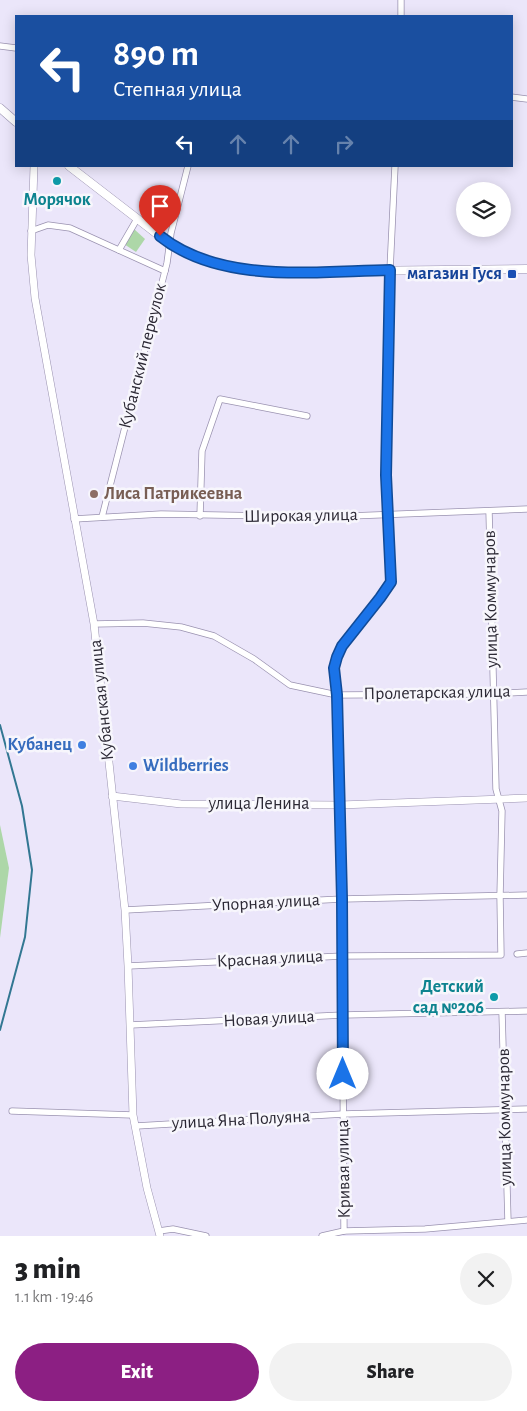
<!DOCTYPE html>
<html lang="en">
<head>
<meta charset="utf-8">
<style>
	:root { --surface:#fff; --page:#f2f2f2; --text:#202124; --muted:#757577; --accent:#8c1f83 }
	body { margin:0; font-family:"Alegreya Sans",sans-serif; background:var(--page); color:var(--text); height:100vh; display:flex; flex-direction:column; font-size:19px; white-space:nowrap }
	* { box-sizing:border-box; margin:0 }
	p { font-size:16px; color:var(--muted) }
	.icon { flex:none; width:28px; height:28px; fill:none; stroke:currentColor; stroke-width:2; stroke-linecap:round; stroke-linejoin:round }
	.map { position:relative; height:1236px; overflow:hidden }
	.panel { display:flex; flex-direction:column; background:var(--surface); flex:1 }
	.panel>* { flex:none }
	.banner { position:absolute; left:15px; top:15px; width:498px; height:152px; border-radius:0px; box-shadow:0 2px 12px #0003; background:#1a4fa0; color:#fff; overflow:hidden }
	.tools { position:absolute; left:456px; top:182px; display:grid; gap:10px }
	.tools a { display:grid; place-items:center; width:55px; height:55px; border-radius:50%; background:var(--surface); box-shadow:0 2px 12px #0003; font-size:25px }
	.pin { position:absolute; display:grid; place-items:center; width:42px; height:42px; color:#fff; margin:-51px -21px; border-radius:50% 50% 50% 0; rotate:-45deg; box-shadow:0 0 5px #0007 }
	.pin .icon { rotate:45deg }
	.me { position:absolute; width:55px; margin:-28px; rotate:0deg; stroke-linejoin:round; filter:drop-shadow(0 0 4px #0008) }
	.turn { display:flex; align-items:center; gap:18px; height:105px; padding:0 15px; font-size:22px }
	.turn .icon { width:65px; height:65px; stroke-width:2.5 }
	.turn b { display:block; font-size:35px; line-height:42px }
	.lanes { display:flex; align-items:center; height:48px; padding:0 15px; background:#0003; justify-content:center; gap:25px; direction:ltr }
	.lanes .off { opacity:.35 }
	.round { display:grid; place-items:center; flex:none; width:52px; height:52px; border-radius:26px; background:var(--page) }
	.summary { display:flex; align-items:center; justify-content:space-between; height:85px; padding:0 15px }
	h1 { font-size:30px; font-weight:800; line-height:38px }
	.button { display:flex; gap:10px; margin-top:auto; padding:10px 15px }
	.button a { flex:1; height:58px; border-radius:30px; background:var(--accent); color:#fff; font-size:20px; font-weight:800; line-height:58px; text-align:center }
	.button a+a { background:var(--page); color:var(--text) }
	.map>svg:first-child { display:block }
	.green { fill:#add7a8 }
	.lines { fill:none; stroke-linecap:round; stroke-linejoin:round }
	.stream { stroke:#327792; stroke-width:2 }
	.minor-casing { stroke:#9a92b0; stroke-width:7 }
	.tertiary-casing { stroke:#9a92b0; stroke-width:8 }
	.secondary-casing { stroke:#9a92b0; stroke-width:9 }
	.minor { stroke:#fff; stroke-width:5.5 }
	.tertiary { stroke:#fff; stroke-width:7 }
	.secondary { stroke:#fff; stroke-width:8 }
	.route-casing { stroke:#114b97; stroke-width:12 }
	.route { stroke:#1a73e8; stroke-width:9 }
	.culture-dot { fill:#0f9aa8; stroke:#f7f6fc; stroke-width:2 }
	.transit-dot { fill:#1a4fb4; stroke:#f7f6fc; stroke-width:2 }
	.education-dot { fill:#8d6e63; stroke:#f7f6fc; stroke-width:2 }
	.shop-dot { fill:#3f7fe0; stroke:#f7f6fc; stroke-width:2 }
	.labels { text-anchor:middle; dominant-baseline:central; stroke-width:5; stroke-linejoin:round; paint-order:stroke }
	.culture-label { font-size:18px; font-weight:bold; fill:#0d838f; stroke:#f7f6fc }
	.transit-label { font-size:18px; font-weight:bold; fill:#164399; stroke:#f7f6fc; text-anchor:end }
	.street-label { font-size:18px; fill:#2c2935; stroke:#f7f6fc }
	.education-label { font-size:18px; font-weight:bold; fill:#785e54; stroke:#f7f6fc; text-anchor:start }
	.shop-label { font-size:18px; font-weight:bold; fill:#366cbe; stroke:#f7f6fc; text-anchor:end }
</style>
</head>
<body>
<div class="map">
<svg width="527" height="1236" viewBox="0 0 527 1236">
	<rect width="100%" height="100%" fill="#ebe6fa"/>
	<g class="green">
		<path d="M 134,229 L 145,239 L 136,252 L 124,244 Z"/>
		<path d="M 0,825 L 9,868 L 0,938 Z"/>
	</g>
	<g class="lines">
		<path class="stream" d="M 0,725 L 22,806 L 32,870 L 25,937 L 0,1030"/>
		<g class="minor-casing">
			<g id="minor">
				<path d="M 401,0 L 401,16"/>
				<path d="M 0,46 L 16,48"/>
				<path d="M 511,97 L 527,99"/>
				<path d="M 31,231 L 48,225 L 70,228 L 165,271"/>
				<path d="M 119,250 L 137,219"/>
				<path d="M 200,516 L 202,451 L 220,399 L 307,416"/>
				<path d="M 102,517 L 167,263 L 171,233 L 188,166"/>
				<path d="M 74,519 L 161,514 L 325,517 L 527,509"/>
				<path d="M 94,624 L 143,623 L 181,627 L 214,636 L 254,659 L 290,685 L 337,695 L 493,694 L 527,692"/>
				<path d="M 125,910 L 342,899 L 527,895"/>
				<path d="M 517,954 L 527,953"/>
				<path d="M 128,966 L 343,956 L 501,955 L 500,896 L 502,811 L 496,789 L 489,511"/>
				<path d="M 502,1012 L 508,1221"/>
				<path d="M 130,1025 L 343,1015 L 527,1011"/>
				<path d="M 12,1111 L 133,1115"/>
				<path d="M 136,1126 L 343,1114 L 527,1109"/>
				<path d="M 159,1231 L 173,1229 L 206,1236"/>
				<path d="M 344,1231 L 342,899 L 337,695 L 334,683 L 334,668 L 337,657 L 342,646 L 380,598 L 391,582 L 386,475 L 390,270 L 395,166"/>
				<path d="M 322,1236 L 344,1231 L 425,1229 L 527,1220"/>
			</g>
		</g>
		<g class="tertiary-casing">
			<g id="tertiary">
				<path d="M 34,166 L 31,255 L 35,298 L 94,624 L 125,910 L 128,966 L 133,1115 L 147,1188 L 160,1236"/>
				<path d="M 112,796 L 181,804 L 340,805 L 527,798"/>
			</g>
		</g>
		<g class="secondary-casing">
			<g id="secondary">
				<path d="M 0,108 L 16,122"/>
				<path d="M 69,166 L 170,244 L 199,258 L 231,267 L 265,272 L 527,269"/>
			</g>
		</g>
		<use href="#minor" class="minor"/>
		<use href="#tertiary" class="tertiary"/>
		<use href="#secondary" class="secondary"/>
	</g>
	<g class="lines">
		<g class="route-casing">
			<path id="route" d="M 160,236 C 221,285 317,271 390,270 L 386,475 L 391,582 L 380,598 L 342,646 L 337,657 L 334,668 L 337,695 L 342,899 L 343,1074"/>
		</g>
		<use href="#route" class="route"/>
	</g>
	<g class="culture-dot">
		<circle cx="57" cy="181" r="5"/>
		<circle cx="494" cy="997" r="5"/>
	</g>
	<rect class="transit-dot" x="507" y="269" width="10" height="10" rx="2.5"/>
	<circle class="education-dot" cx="94" cy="494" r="5"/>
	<g class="shop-dot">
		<circle cx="82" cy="745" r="5"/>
		<circle cx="133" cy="766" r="5"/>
	</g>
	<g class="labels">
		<g class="culture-label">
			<text x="57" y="200">Морячок</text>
			<text x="484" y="987" text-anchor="end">Детский<tspan x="484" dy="21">сад №206</tspan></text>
		</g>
		<g class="transit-label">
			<text x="502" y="274">магазин Гуся</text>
		</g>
		<g class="street-label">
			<text transform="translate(143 356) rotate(-76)">Кубанский переулок</text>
			<text transform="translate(301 516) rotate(-1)">Широкая улица</text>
			<text transform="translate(491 599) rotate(-91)">улица Коммунаров</text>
			<text transform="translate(437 693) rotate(-1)">Пролетарская улица</text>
			<text transform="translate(102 700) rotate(-96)">Кубанская улица</text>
			<text x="259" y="804">улица Ленина</text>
			<text transform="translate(266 903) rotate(-3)">Упорная улица</text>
			<text transform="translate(270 959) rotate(-3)">Красная улица</text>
			<text transform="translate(269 1019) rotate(-3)">Новая улица</text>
			<text transform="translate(505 1117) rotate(-91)">улица Коммунаров</text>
			<text transform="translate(241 1120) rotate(-3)">улица Яна Полуяна</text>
			<text transform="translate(344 1169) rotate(-91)">Кривая улица</text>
		</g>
		<g class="education-label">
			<text x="104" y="494">Лиса Патрикеевна</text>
		</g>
		<g class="shop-label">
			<text x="72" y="745">Кубанец</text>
			<text x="143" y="766" text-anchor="start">Wildberries</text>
		</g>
	</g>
</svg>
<div class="tools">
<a><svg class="icon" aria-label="layers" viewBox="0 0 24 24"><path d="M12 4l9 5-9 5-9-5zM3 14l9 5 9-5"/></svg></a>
</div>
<div class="pin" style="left:160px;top:236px;background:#d93025"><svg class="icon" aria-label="arrive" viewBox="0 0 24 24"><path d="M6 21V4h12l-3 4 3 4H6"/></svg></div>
<svg class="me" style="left:343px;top:1074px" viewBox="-20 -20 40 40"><circle r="19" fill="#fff"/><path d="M0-13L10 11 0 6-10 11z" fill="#1a73e8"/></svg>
<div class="banner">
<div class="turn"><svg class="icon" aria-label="left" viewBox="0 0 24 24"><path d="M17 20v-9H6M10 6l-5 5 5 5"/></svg><div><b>890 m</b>Степная улица</div></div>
<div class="lanes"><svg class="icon" aria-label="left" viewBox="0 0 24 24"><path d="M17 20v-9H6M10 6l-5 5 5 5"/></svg><svg class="icon off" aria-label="ahead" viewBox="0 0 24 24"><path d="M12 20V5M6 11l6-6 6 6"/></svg><svg class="icon off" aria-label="ahead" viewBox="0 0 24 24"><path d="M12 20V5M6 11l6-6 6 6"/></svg><svg class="icon off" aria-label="right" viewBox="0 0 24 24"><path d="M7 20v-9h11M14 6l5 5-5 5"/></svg></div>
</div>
</div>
<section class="panel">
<div class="summary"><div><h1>3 min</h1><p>1.1 km · 19:46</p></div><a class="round"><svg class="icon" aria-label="close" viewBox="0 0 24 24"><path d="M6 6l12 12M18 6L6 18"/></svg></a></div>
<div class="button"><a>Exit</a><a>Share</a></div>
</section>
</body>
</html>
